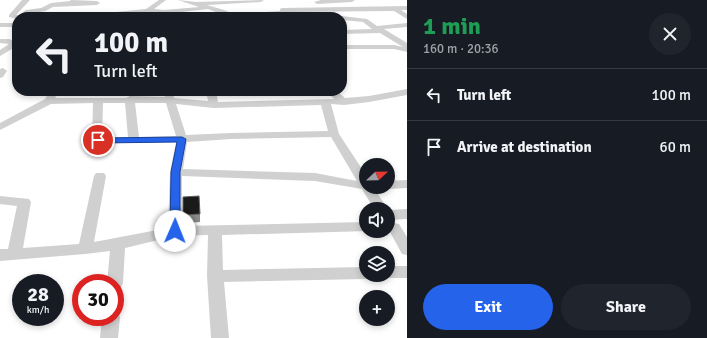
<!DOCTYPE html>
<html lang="en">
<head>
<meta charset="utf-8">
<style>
	:root { --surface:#171b24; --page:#20242c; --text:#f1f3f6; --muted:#9ea1a6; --line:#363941; --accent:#2563eb }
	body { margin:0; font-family:Signika,sans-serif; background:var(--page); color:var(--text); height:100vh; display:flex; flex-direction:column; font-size:15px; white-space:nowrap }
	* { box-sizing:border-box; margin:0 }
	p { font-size:13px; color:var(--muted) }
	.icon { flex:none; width:22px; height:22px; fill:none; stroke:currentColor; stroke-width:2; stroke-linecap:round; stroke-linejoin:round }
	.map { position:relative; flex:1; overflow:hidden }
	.sheet { display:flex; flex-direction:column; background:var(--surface); width:300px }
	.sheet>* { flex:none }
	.banner { position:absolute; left:12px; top:12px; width:335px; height:84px; border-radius:16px; box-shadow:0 2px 6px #0003; background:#171b24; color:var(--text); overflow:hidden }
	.needle { width:26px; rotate:68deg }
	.buttons { position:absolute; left:359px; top:158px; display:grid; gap:8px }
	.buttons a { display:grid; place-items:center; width:36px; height:36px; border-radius:50%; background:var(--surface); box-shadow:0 2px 6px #0003; font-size:20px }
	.speed { position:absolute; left:12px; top:274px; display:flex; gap:8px; font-size:20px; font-weight:700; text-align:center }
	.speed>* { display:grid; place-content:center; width:52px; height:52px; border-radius:50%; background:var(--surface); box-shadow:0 2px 6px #0003; line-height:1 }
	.speed small { font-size:10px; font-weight:400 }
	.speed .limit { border:6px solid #d22; background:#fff; color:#111 }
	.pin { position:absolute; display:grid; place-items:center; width:34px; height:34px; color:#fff; margin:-17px; border:2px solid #fff; border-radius:50%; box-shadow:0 1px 4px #0007 }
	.me { position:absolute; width:44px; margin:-22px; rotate:1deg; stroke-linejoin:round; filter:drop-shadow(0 0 3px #0008) }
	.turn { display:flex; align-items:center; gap:14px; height:84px; padding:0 16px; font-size:18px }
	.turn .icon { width:52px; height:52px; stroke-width:2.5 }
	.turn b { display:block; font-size:28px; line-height:34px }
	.round { display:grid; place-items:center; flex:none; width:42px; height:42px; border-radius:21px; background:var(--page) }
	.headline { display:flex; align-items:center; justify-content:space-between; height:68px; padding:0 16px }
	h1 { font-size:24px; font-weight:700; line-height:30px; color:#1e9e55 }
	.cta { display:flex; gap:8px; margin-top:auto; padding:8px 16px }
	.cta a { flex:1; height:46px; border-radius:24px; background:var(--accent); color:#fff; font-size:16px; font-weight:700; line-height:46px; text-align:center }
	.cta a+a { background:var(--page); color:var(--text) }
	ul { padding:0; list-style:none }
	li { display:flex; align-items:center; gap:12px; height:52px; padding:0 16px; border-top:1px solid var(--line) }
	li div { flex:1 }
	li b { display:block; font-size:15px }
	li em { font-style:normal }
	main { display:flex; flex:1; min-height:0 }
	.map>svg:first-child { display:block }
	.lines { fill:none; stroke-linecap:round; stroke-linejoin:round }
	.minor { fill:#d0d0d0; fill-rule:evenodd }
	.wall { fill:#8c8c8c }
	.building { fill:#1a1a1a; stroke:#5f5f5f }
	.route { fill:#2563eb; stroke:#184099 }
</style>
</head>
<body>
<main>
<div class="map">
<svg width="407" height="338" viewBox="0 0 407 338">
	<rect width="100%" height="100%" fill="#fff"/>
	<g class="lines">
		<g class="minor">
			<path d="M 22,0 L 30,0 L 16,15 L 19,15 L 26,10 L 41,8 L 51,3 L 70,1 L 71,0 L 97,1 L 100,3 L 97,5 L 53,7 L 45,11 L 28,14 L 24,17 L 17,17 L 17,19 L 9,17 L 9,15 Z"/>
			<path d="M 159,0 L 166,0 L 154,9 L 164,10 L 199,7 L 178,0 L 196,2 L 264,0 L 261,2 L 207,5 L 224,10 L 233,14 L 280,11 L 280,9 L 282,8 L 407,6 L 407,10 L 401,10 L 407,14 L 407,19 L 394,11 L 286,12 L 286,14 L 284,15 L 229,17 L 208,9 L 164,14 L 148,13 L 106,17 L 93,16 L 96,14 L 146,9 Z"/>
			<path d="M 321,0 L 355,0 L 352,2 L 317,4 L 314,2 Z"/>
			<path d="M 342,16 L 367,19 L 377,26 L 407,23 L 407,27 L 384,29 L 407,43 L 407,52 L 394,49 L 342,49 L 342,45 L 394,45 L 403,47 L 380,33 L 342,34 L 342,30 L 372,29 L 363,22 L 342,20 L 342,17 L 339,17 Z"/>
			<rect x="0" y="23" width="17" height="4"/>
			<path d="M 0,39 L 9,39 L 17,42 L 17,46 L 0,56 L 0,50 L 9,44 L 0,43 Z"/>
			<path d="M 3,68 L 7,71 L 3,77 L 0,78 L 0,69 Z"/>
			<path d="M 407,89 L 407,95 L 369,102 L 344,105 L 331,104 L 339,134 L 366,175 L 366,187 L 373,187 L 388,209 L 374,209 L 362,189 L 315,181 L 182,176 L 182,226 L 366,222 L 366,231 L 369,231 L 222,235 L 223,270 L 366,267 L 366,275 L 373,275 L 372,277 L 366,279 L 224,282 L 229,338 L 211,338 L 207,276 L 208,235 L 175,236 L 125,248 L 123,283 L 121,287 L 115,289 L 115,283 L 107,283 L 110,251 L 85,254 L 0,261 L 0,249 L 8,249 L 17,206 L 0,204 L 0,196 L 29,199 L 31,202 L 23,248 L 79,244 L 94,176 L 96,173 L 104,173 L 106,176 L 94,242 L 168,228 L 170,172 L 176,142 L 96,143 L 92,139 L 93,103 L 51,104 L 0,130 L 0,123 L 45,99 L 50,91 L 60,91 L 55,98 L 126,98 L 130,96 L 165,97 L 163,91 L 173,91 L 174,98 L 208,101 L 206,91 L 216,91 L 218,102 L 334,99 L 326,91 L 337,91 L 345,98 L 369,96 ZM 103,103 L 125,103 L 128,137 L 102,138 ZM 135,103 L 166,103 L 176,136 L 139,137 ZM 176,104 L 214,108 L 321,105 L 328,131 L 231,133 L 186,135 ZM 331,137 L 357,181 L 315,173 L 183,169 L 187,142 L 231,139 Z"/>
			<path d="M 407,180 L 407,188 L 388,189 L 383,187 L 388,187 L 388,181 Z"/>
			<path d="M 407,209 L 407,219 L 388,220 L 388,210 Z"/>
			<path d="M 388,222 L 399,224 L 407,237 L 407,255 L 402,254 L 390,232 L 385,231 L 388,231 Z"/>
			<path d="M 388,266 L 407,266 L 407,278 L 388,278 L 382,276 L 382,275 L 388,275 Z"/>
			<path d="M 115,311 L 117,312 L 120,317 L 118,338 L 100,338 L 102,317 L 115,317 Z"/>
		</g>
	</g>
	<path class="wall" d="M 183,197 L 200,214 L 200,222 L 184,223 Z"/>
	<path class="building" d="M 199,196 L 200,214 L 183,215 L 183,197 Z"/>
	<path class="route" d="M 182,137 L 186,139 L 180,172 L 180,231 L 179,234 L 171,234 L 170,231 L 171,172 L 177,142 L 98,143 L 94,140 L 98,138 Z"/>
</svg>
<div class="buttons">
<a><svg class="needle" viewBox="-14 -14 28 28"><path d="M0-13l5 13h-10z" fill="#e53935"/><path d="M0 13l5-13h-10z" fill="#9ea1a6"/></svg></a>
<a><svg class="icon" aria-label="sound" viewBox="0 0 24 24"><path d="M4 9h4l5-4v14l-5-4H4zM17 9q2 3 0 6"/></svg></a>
<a><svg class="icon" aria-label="layers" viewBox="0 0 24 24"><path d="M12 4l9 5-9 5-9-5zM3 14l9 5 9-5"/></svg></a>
<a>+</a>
</div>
<div class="speed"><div>28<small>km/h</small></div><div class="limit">30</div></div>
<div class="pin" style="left:98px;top:140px;background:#d93025"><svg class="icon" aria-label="arrive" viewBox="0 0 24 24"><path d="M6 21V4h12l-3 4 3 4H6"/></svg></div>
<svg class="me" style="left:175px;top:231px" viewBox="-20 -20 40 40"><circle r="19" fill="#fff"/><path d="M0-13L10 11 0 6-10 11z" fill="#2563eb"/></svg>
<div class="banner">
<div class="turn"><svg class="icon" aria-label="left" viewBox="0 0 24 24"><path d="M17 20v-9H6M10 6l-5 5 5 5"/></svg><div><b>100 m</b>Turn left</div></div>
</div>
</div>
<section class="sheet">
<div class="headline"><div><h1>1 min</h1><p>160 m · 20:36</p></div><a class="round"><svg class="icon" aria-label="close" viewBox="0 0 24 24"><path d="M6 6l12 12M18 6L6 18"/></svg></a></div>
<ul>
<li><svg class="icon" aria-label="left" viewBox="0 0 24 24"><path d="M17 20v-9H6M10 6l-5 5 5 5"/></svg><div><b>Turn left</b></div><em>100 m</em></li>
<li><svg class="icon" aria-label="arrive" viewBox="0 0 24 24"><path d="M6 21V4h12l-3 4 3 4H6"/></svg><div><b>Arrive at destination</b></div><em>60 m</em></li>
</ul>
<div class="cta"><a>Exit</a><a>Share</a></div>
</section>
</main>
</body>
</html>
